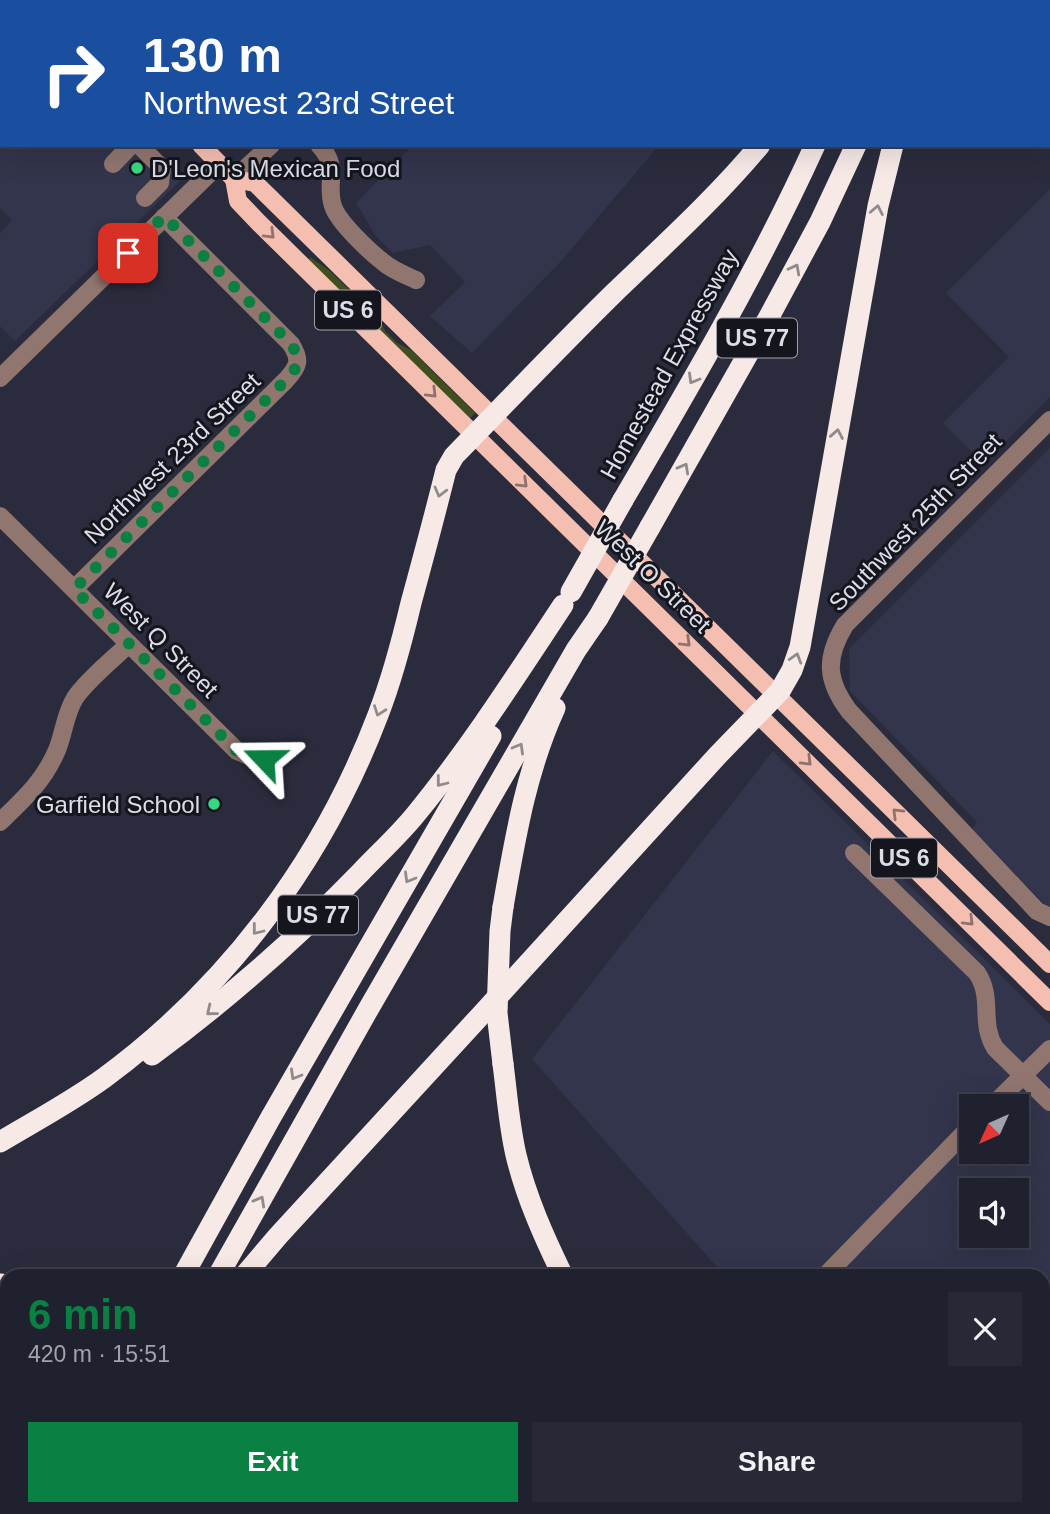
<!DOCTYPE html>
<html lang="en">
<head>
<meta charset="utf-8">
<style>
	:root { --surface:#20212e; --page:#282936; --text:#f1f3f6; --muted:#a2a3aa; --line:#3d3e4a; --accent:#0b8043 }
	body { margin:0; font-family:Arial,sans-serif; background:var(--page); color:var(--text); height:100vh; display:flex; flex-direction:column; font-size:26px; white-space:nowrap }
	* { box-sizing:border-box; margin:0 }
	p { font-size:23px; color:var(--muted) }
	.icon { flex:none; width:38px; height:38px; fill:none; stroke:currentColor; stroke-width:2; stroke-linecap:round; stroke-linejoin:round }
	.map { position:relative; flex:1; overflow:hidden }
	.details { position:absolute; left:0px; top:1269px; width:1050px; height:247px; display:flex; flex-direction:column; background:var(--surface); border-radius:21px 21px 0 0; box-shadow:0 7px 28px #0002,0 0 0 2px var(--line) }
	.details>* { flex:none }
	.top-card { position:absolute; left:0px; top:0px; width:1050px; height:147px; box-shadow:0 7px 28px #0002,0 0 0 2px var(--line); background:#1a4fa0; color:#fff; overflow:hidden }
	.needle { width:46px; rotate:225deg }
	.fabs { position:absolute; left:959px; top:1094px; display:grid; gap:14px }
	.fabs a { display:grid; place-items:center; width:70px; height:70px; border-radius:0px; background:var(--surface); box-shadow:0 7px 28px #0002,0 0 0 2px var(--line); font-size:35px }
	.pin { position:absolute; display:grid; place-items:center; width:60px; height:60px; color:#fff; margin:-30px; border-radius:14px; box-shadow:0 4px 10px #0006 }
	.me { position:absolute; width:77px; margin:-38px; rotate:293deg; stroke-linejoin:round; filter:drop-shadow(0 0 5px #0008) }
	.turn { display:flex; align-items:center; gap:24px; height:147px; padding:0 28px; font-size:32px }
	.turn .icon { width:91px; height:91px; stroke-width:2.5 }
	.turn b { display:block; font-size:49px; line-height:60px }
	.round { display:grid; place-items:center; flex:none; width:74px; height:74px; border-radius:0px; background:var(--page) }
	.summary { display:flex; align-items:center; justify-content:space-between; height:119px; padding:0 28px }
	h1 { font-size:42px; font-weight:600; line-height:52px; color:var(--accent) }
	.action { display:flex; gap:14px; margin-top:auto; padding:14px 28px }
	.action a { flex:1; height:80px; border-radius:0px; background:var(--accent); color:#fff; font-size:28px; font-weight:600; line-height:80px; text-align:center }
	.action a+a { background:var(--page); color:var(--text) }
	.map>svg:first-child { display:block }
	.built { fill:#32354b; fill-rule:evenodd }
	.green { fill:#424f1d }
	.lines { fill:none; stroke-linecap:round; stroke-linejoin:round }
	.minor { stroke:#90766f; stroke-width:18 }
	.major { stroke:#f4bfb0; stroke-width:18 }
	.highway { stroke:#f6e9e6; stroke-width:21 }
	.highway-bridge { stroke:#f6e9e6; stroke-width:21 }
	.oneway { stroke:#908a8c }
	.oneway2 { stroke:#8f726e }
	.route { stroke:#0b8043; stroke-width:12; stroke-dasharray:0 21.6 }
	.poi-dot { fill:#37d880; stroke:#14151d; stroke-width:2.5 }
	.labels { text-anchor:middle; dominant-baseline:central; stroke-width:6; stroke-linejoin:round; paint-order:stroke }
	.shield { fill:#14151d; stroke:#9fa1ab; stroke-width:2 }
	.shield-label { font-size:23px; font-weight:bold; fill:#dbdde8 }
	.poi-label { font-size:24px; fill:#dbdde8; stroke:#14151d; text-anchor:start }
	.street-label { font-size:24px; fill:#dbdde8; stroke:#14151d }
</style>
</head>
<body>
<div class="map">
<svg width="1050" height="1514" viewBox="0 0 1050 1514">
	<rect width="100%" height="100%" fill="#2a2c3d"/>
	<g class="built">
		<path d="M 283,0 L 539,0 L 537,2 L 281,2 Z"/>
		<path d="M 2,91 L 2,145 L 146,145 L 181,180 L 15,341 L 0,326 L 0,233 L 12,220 L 0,208 L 0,93 Z"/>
		<path d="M 413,145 L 659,145 L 564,258 L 472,353 L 430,316 L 465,282 L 430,245 L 393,253 L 376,236 L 356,203 Z"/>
		<path d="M 1050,189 L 1050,397 L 983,464 L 943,423 L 1009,357 L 946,293 Z"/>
		<path d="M 1050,448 L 1050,909 L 970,831 L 977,822 L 850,691 L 849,649 Z"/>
		<path d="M 773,751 L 1050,1024 L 1050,1514 L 970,1514 L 963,1509 L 1043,1508 L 1043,1276 L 725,1276 L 532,1059 ZM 971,1106 L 1017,1106 L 1017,1152 L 971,1152 ZM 971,1190 L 1017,1190 L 1017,1236 L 971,1236 Z"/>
		<path d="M 446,1509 L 450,1514 L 201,1514 L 200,1509 Z"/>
	</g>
	<path class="green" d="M 310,257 L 330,271 L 380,320 L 385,331 L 397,343 L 411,350 L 475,413 L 470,418 L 309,260 Z"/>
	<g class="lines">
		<g class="minor">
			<path d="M 120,2 L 122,0"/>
			<path d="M 589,2 L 591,0"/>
			<path d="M 139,145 L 162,168 L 160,183 L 145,198"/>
			<path d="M 319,145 C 341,168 325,182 333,206 C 338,222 369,251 383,262 C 392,270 405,275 416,280"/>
			<path d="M 113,164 L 131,145"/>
			<path d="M 234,179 L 271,145"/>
			<path d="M 0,378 L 219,164"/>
			<path d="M 1050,420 L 845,625 C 825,658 826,680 849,711 L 1037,911 L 1050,917"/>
			<path d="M 0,516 L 237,751 L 251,757 L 264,759"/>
			<path d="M 74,589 L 286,380 C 299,366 301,360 291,344 L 164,217"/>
			<path d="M 0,822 C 24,799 44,781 57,750 C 64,733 65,714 75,698 C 87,680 113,659 129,644"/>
			<path d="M 854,853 L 977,973 C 994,999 979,1021 995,1048 L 1050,1102"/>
			<path d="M 992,1106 L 1050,1049"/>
			<path d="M 825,1276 L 971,1126"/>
			<path d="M 1043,1469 L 1050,1466"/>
			<path d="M 597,1514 L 602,1508"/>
		</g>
		<g class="major">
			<path d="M 52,0 L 54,2"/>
			<path d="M 201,145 L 234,179 L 255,183 L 1050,964"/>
			<path d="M 234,179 L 238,201 L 259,223 L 1050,1002"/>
		</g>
		<g class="highway">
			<path d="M 858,2 L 858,0"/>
			<path d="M 877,2 L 877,0"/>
			<path d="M 916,2 L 916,0"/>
			<path d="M 932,2 L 933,0"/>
			<path d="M 623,500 C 691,384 759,268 815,145"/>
			<path d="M 650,527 L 769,317 L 820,222 L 856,145"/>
			<path d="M 503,907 C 515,839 526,771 555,708"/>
			<path d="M 152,1055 C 227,1000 296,939 361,872 C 379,853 399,835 416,814 C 470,748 516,676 563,605"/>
			<path d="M 503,1064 C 507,1094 509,1125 516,1155 C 526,1197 544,1237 563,1276"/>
			<path d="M 0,1142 C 35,1121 71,1102 104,1078 C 229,986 323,860 378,715 C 392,679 402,641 411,603 C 423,559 435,514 446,470 L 454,456 C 507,402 560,346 614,293 C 664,245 716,198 760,145"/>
			<path d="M 183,1276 L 271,1117 L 491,736"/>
			<path d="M 218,1276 L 369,1008 L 576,650 L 598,618"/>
			<path d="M 244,1276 L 278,1236 L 482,1014 L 718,755 L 780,691 L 792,670 L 800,647 L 878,206 L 893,145"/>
			<path d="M 0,1284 L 7,1285"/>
			<path d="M 0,1321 L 7,1321"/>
			<path d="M 0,1342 L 7,1342"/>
			<path d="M 693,1508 L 703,1514"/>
			<path d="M 772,1508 L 782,1514"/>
			<path d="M 810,1508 L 818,1514"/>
			<path d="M 48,1514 L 51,1508"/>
			<path d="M 87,1514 L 90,1508"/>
		</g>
		<g class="highway-bridge">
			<path d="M 571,592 L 623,500"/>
			<path d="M 598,618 L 650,527"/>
			<path d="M 503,1064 L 497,1013 L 500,931 L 503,907"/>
		</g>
	</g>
	<defs><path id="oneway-chevron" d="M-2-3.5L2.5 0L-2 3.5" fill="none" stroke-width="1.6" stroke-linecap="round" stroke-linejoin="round" transform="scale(1.75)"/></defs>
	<g class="oneway">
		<use href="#oneway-chevron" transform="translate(877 210) rotate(-79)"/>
		<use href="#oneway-chevron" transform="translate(795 269) rotate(-62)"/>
		<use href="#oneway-chevron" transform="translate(693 379) rotate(120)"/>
		<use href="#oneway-chevron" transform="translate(837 434) rotate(-80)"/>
		<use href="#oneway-chevron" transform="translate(684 468) rotate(-61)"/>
		<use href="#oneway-chevron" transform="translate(440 492) rotate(105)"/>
		<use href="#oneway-chevron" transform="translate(796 658) rotate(-73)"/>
		<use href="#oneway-chevron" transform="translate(379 711) rotate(110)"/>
		<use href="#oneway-chevron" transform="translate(519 748) rotate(-60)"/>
		<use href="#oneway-chevron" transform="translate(441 782) rotate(128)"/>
		<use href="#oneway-chevron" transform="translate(409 878) rotate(120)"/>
		<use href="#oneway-chevron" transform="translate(257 930) rotate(128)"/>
		<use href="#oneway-chevron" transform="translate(211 1011) rotate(141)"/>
		<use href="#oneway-chevron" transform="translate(295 1075) rotate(120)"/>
		<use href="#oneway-chevron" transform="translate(260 1201) rotate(-61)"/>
	</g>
	<g class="oneway2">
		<use href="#oneway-chevron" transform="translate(270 234) rotate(45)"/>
		<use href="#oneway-chevron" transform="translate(432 393) rotate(45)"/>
		<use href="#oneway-chevron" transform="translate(523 483) rotate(44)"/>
		<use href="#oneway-chevron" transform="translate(686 642) rotate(44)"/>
		<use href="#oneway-chevron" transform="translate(807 761) rotate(45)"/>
		<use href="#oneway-chevron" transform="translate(897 813) rotate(-135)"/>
		<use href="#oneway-chevron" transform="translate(969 921) rotate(45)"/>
	</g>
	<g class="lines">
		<path class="route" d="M 128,253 L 164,216 L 291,344 C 301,360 299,366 286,380 L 74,589 L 237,751 L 251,757 L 264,759"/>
	</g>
	<g class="poi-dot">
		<circle cx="137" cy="168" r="7"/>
		<circle cx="214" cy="804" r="7"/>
	</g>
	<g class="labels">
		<g class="shield">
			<rect x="315" y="290.5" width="66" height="39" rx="5"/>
			<rect x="717" y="318.5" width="80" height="39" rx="5"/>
			<rect x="871" y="838.5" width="66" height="39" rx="5"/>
			<rect x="278" y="895.5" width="80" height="39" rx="5"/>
		</g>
		<g class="shield-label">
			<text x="348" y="310">US 6</text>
			<text x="757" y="338">US 77</text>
			<text x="904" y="858">US 6</text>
			<text x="318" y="915">US 77</text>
		</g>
		<g class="poi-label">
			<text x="151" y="168">D'Leon's Mexican Food</text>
			<text x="200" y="804" text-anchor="end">Garfield School</text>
		</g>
		<g class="street-label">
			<text transform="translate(669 364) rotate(-61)">Homestead Expressway</text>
			<text transform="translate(172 458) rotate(-44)">Northwest 23rd Street</text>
			<text transform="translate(915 522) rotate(-46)">Southwest 25th Street</text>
			<text transform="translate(653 576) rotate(44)">West O Street</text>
			<text transform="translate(161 640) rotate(45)">West Q Street</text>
		</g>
	</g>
</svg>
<div class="fabs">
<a><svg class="needle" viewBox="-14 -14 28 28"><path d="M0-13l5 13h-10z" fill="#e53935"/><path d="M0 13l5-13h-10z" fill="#a2a3aa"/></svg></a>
<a><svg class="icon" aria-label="sound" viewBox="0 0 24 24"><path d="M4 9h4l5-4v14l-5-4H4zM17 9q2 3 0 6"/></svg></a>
</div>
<div class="pin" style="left:128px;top:253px;background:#d93025"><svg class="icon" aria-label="arrive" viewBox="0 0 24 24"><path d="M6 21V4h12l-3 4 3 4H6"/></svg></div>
<svg class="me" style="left:264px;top:759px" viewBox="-20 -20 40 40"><path d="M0-17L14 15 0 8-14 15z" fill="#0b8043" stroke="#fff" stroke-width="4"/></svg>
<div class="top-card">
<div class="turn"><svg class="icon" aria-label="right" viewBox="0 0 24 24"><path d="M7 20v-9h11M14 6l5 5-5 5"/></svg><div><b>130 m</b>Northwest 23rd Street</div></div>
</div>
<section class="details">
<div class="summary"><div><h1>6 min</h1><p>420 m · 15:51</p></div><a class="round"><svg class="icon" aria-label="close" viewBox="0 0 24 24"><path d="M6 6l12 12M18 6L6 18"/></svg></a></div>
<div class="action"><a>Exit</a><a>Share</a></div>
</section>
</div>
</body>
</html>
